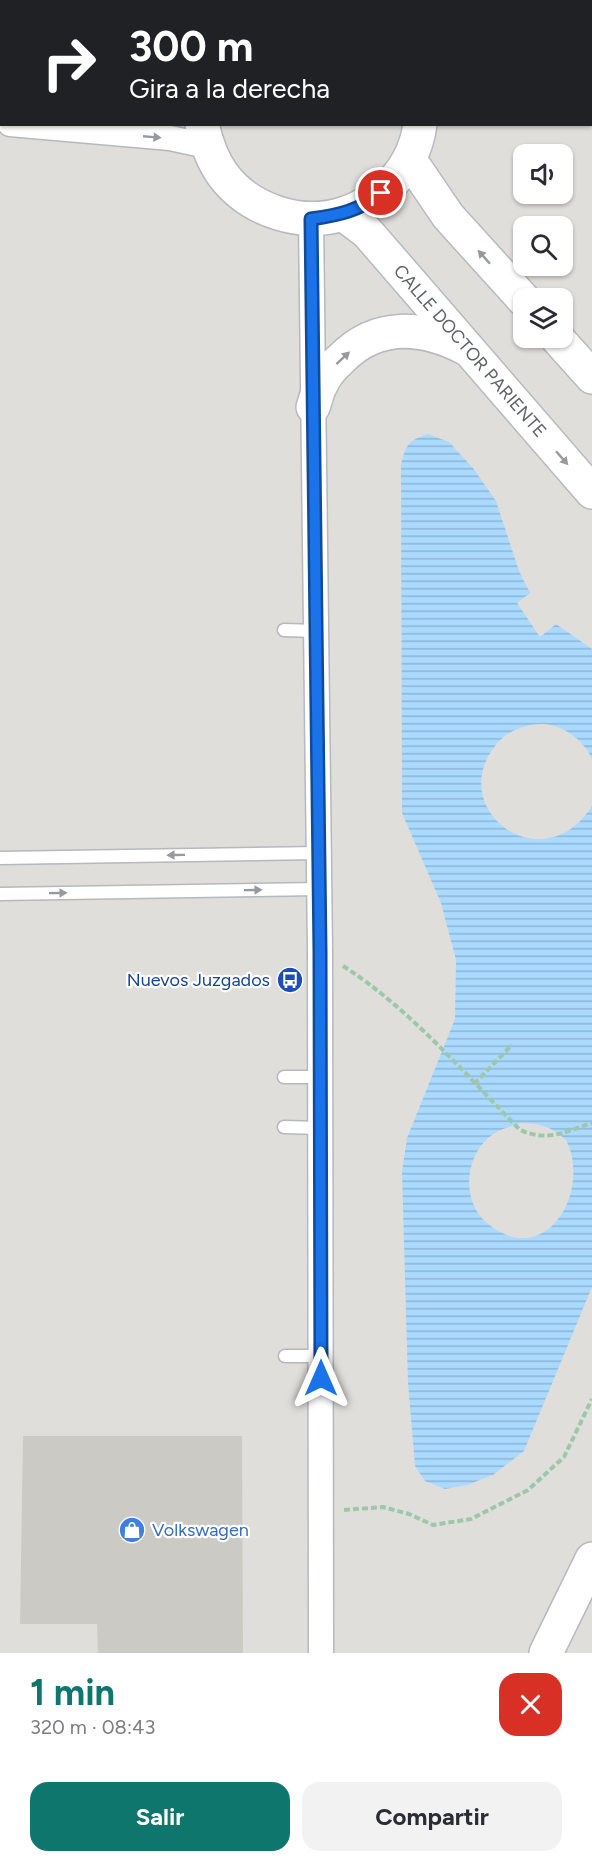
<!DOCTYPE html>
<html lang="es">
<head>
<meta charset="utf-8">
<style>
	:root { --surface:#fff; --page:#f2f2f3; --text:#2b2b33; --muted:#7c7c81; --accent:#0f766e }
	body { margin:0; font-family:Figtree,sans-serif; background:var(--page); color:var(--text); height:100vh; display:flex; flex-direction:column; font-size:22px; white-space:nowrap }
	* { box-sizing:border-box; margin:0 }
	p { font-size:20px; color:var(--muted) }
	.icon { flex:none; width:33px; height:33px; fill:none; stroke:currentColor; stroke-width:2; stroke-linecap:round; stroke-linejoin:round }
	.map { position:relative; height:1653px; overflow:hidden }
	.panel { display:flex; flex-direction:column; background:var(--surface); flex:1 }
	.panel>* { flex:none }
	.banner { position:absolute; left:0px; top:0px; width:592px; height:126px; box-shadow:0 2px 4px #0004; background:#202124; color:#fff; overflow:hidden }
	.fabs { position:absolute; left:513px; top:144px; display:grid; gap:12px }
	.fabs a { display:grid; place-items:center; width:60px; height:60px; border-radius:12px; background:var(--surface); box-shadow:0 2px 4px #0004; font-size:30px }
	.pin { position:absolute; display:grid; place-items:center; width:51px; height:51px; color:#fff; margin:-26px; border:3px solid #fff; border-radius:50%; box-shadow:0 2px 6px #0007 }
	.me { position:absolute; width:66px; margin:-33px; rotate:0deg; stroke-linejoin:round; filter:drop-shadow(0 0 4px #0008) }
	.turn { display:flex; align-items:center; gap:21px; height:126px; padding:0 30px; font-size:27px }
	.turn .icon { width:78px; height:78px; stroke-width:2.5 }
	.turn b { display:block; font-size:42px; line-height:51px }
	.round { display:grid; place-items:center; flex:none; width:63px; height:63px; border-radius:18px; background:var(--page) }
	.head { display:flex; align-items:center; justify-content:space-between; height:102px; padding:0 30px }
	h1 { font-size:36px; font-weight:700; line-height:45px; color:var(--accent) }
	.button { display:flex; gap:12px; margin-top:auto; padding:12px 30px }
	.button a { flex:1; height:69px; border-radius:18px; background:var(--accent); color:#fff; font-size:24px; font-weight:700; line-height:69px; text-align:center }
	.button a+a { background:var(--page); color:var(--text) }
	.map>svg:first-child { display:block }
	.industrial { fill:#e0deda; fill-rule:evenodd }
	.water { fill:url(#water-rules); fill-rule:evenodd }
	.building { fill:#cccac5 }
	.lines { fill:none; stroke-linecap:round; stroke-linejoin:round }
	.lane-casing { stroke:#b5b8bc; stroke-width:15 }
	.street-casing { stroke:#b5b8bc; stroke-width:27 }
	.secondary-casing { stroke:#b6babf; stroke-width:36 }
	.path { stroke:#9cc7a9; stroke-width:4; stroke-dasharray:6 3; stroke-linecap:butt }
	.lane { stroke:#fff; stroke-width:12 }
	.street { stroke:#fff; stroke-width:24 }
	.secondary { stroke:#fff; stroke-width:33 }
	.oneway { fill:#979a9d }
	.route-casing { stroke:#114b97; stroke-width:15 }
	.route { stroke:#1a73e8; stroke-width:10 }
	.labels { text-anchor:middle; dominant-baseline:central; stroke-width:4.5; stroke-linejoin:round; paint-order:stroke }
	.street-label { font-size:18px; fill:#5f6368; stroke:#fff }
	.transit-label { font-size:18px; fill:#164399; stroke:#fff; text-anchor:end }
	.shop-label { font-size:18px; fill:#366cbe; stroke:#fff; text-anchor:start }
</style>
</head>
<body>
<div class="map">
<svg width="592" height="1653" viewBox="0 0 592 1653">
	<defs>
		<pattern id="water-rules" width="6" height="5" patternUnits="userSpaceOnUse" patternTransform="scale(1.5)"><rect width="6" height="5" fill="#aadaff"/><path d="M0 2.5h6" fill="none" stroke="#8eb4d2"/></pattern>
	</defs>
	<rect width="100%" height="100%" fill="#f1efe8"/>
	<path class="industrial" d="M 0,0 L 592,0 L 592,1653 L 0,1653 ZM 2,2 L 591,2 L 591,124 L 2,124 ZM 524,154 L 562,154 L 562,194 L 524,194 ZM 524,226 L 562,226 L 562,266 L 524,266 ZM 524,298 L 562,298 L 562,338 L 524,338 Z"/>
	<path class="water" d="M 428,434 L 449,442 L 473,468 L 496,501 L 519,571 L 530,593 L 517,603 L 540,637 L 556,624 L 592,649 L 592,759 C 584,740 563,725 543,724 C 525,724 506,731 495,746 C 445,810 543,883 592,806 L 592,1287 L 524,1451 L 493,1475 L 467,1485 L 445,1489 L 425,1481 L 415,1466 L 408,1383 L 402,1172 L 407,1138 L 455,1019 L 456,960 L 441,903 L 402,813 L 401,465 C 406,445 407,441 428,434 ZM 521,1123 C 542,1124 550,1126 566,1140 C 592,1190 546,1272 487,1223 C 463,1203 464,1163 485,1141 C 494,1131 508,1127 521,1123 Z"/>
	<path class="building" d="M 23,1436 L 242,1436 L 243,1653 L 98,1653 L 97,1624 L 20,1624 Z"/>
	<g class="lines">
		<g class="lane-casing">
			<g id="lane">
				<path d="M 284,630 L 316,631"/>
				<path d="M 0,858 L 318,853"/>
				<path d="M 0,894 L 319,889"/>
				<path d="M 284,1077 L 320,1077"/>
				<path d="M 284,1127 L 320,1128"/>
				<path d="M 285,1356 L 320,1356"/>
			</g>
		</g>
		<g class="street-casing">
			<g id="street">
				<path d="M 145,0 L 146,2"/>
				<path d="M 116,2 L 116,0"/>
				<path d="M 528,2 L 529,0"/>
				<path d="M 0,50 L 2,51"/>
				<path d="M 10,124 L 170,138 L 207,146"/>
				<path d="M 311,219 L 320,951 L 321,1653"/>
			</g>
		</g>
		<g class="secondary-casing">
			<g id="secondary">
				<path d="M 333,0 L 340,2"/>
				<path d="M 284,2 L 289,0"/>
				<path d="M 202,124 C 206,142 212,160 223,175 C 250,211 301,227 343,214 C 358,210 371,201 383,191 C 403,175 417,150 420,124"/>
				<path d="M 410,160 L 448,216 L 524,300"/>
				<path d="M 343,214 L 367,232 L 592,492"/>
				<path d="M 557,338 L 592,377"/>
				<path d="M 313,407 C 316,400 317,391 321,385 C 325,375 333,366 341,359 C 377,322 422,326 465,348"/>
				<path d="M 546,1653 L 592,1559"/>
			</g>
		</g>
		<g class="path">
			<path d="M 343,966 C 408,1007 466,1075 520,1130 C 548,1142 565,1132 592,1123"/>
			<path d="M 474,1084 L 512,1045"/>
			<path d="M 344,1510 L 383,1507 L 409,1514 L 433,1525 L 471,1519 L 528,1490 L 564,1457 L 592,1399"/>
		</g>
		<use href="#lane" class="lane"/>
		<use href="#street" class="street"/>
		<use href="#secondary" class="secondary"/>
	</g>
	<defs><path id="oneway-solid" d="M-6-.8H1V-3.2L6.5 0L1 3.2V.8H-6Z" transform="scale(1.5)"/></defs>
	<g class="oneway">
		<use href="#oneway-solid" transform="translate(152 137) rotate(5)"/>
		<use href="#oneway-solid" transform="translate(484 257) rotate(-132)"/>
		<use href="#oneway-solid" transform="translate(343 358) rotate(-43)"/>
		<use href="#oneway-solid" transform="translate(562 458) rotate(49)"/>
		<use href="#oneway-solid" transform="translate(176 855) rotate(179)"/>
		<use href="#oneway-solid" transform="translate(253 890) rotate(-1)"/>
		<use href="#oneway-solid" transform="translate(58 893) rotate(-1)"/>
	</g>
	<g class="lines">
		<g class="route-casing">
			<path id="route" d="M 321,1378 L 320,951 L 311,219 C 339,215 359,211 381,193"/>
		</g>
		<use href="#route" class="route"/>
	</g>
	<defs>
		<g id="bus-disc" transform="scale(1.35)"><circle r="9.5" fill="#1a4fb4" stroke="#fff"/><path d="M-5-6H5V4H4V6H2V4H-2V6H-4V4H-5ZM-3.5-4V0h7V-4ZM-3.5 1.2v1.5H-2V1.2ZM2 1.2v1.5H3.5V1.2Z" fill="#fff"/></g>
		<g id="shop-disc" transform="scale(1.35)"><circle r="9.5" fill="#3f7fe0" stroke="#fff"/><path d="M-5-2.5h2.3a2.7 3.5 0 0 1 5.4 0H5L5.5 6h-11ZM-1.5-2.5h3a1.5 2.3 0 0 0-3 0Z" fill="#fff"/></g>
	</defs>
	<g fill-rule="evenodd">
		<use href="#bus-disc" x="290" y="980"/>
		<use href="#shop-disc" x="132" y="1530"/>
	</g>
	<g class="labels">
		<g class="street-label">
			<text transform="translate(470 351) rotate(49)">CALLE DOCTOR PARIENTE</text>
		</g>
		<g class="transit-label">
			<text x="270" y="980">Nuevos Juzgados</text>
		</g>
		<g class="shop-label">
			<text x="152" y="1530">Volkswagen</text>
		</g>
	</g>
</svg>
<div class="fabs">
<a><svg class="icon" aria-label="sound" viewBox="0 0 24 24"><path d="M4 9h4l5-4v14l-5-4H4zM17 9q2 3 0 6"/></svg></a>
<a><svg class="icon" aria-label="search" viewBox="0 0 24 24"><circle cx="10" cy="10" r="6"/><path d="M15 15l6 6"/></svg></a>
<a><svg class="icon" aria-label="layers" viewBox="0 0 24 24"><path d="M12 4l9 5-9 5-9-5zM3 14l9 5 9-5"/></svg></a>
</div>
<div class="pin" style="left:381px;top:193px;background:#d93025"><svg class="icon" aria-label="arrive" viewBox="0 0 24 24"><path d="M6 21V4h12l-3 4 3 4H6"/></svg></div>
<svg class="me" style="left:321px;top:1378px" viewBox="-20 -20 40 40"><path d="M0-17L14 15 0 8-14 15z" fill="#1a73e8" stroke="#fff" stroke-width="4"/></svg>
<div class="banner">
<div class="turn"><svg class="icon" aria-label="right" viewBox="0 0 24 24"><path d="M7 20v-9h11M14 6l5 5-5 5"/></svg><div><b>300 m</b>Gira a la derecha</div></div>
</div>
</div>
<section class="panel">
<div class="head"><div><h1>1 min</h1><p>320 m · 08:43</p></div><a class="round" style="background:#d93025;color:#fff"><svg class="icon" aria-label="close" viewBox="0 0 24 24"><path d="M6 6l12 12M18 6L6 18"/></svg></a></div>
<div class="button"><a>Salir</a><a>Compartir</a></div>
</section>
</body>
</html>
